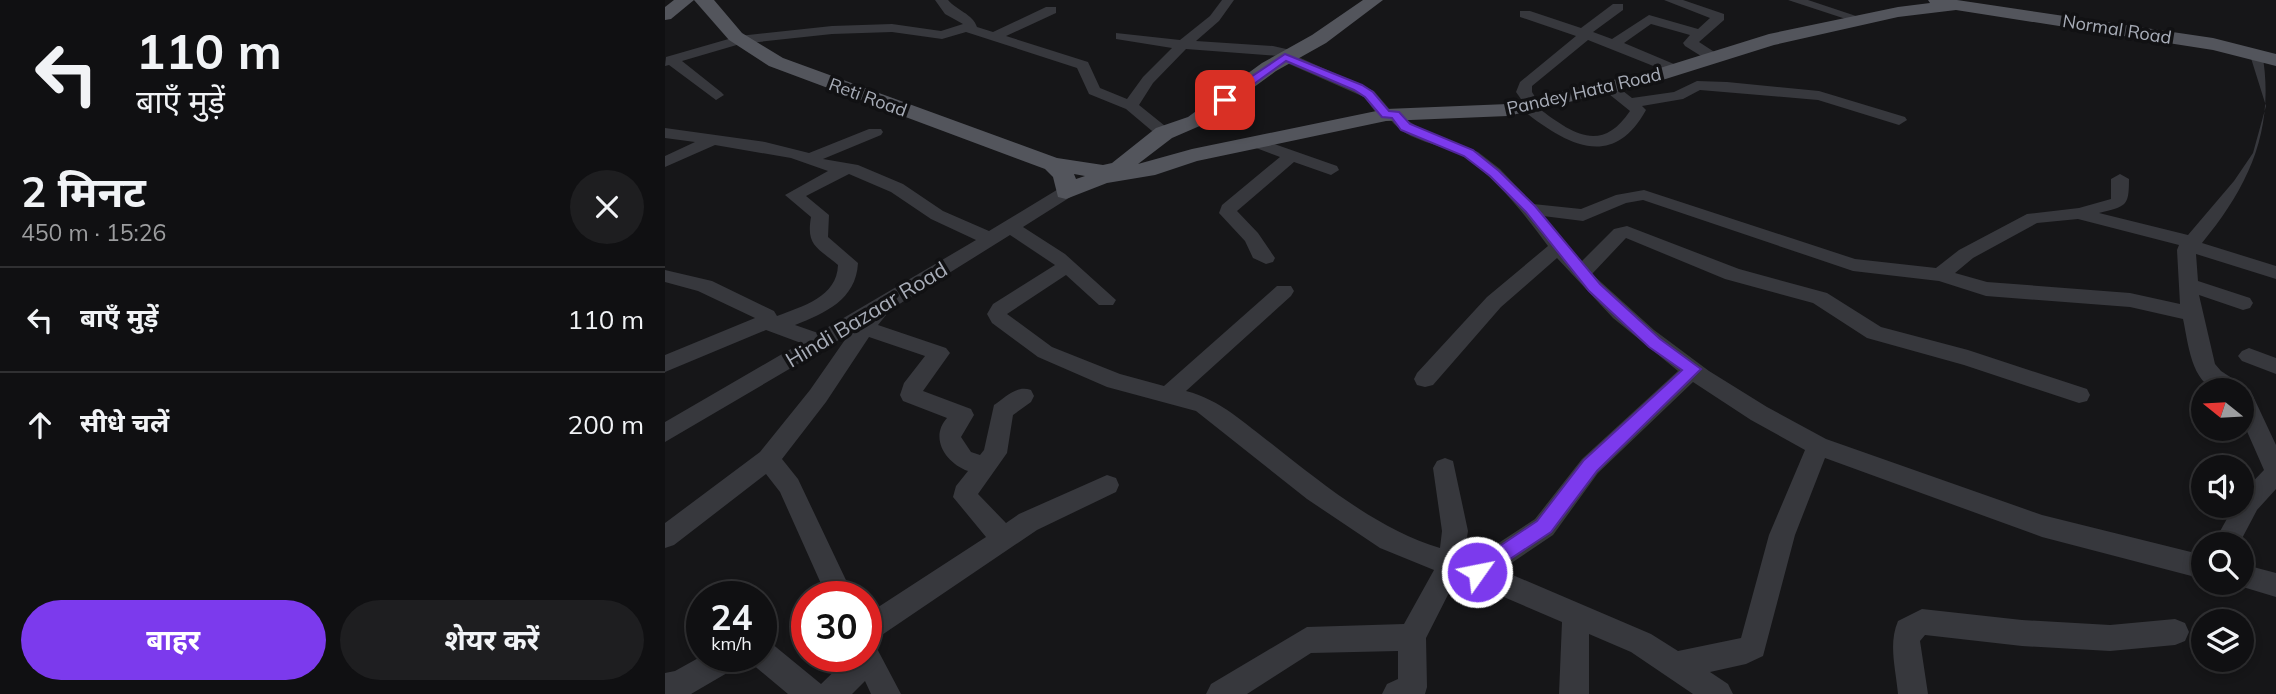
<!DOCTYPE html>
<html lang="hi">
<head>
<meta charset="utf-8">
<style>
	:root { --surface:#101012; --page:#1e1e20; --text:#f1f3f6; --muted:#9c9d9f; --line:#303032; --accent:#7c3aed }
	body { margin:0; font-family:Mulish,"Noto Sans Devanagari",sans-serif; background:var(--page); color:var(--text); height:100vh; display:flex; flex-direction:column; font-size:26px; white-space:nowrap }
	* { box-sizing:border-box; margin:0 }
	p { font-size:23px; color:var(--muted) }
	.icon { flex:none; width:38px; height:38px; fill:none; stroke:currentColor; stroke-width:2; stroke-linecap:round; stroke-linejoin:round }
	.map { position:relative; flex:1; overflow:hidden }
	.sheet { display:flex; flex-direction:column; background:var(--surface); width:665px }
	.sheet>* { flex:none }
	.top-card { background:#101012; color:var(--text); overflow:hidden }
	.needle { width:46px; rotate:288deg }
	.fabs { position:absolute; left:1526px; top:378px; display:grid; gap:14px }
	.fabs a { display:grid; place-items:center; width:63px; height:63px; border-radius:50%; background:var(--surface); box-shadow:0 4px 10px #0003,0 0 0 2px var(--line); font-size:35px }
	.speed { position:absolute; left:21px; top:581px; display:flex; gap:14px; font-size:35px; font-weight:700; text-align:center }
	.speed>* { display:grid; place-content:center; width:91px; height:91px; border-radius:50%; background:var(--surface); box-shadow:0 4px 10px #0003,0 0 0 2px var(--line); line-height:1 }
	.speed small { font-size:18px; font-weight:400 }
	.speed .limit { border:10px solid #d22; background:#fff; color:#111 }
	.pin { position:absolute; display:grid; place-items:center; width:60px; height:60px; color:#fff; margin:-30px; border-radius:14px; box-shadow:0 4px 10px #0006 }
	.me { position:absolute; width:77px; margin:-38px; rotate:57deg; stroke-linejoin:round; filter:drop-shadow(0 0 5px #0008) }
	.turn { display:flex; align-items:center; gap:24px; height:147px; padding:0 21px; font-size:32px }
	.turn .icon { width:91px; height:91px; stroke-width:2.5 }
	.turn b { display:block; font-size:49px; line-height:60px }
	.round { display:grid; place-items:center; flex:none; width:74px; height:74px; border-radius:37px; background:var(--page) }
	.headline { display:flex; align-items:center; justify-content:space-between; height:119px; padding:0 21px }
	h1 { font-size:42px; font-weight:700; line-height:52px }
	.primary-button { display:flex; gap:14px; margin-top:auto; padding:14px 21px }
	.primary-button a { flex:1; height:80px; border-radius:42px; background:var(--accent); color:#fff; font-size:28px; font-weight:700; line-height:80px; text-align:center }
	.primary-button a+a { background:var(--page); color:var(--text) }
	ul { padding:0; list-style:none }
	li { display:flex; align-items:center; gap:21px; height:105px; padding:0 21px; border-top:2px solid var(--line) }
	li div { flex:1 }
	li b { display:block; font-size:26px }
	li em { font-style:normal }
	main { display:flex; flex:1; min-height:0 }
	.map>svg:first-child { display:block }
	.lines { fill:none; stroke-linecap:round; stroke-linejoin:round }
	.minor { fill:#37383d; fill-rule:evenodd }
	.major { fill:#53555c; fill-rule:evenodd }
	.route { fill:#7c3aed; stroke:#51269a; stroke-width:2 }
	.labels { text-anchor:middle; dominant-baseline:central; stroke-width:7; stroke-linejoin:round; paint-order:stroke }
	.far-street-label { font-size:18px; fill:#a8adb8; stroke:#111113 }
	.street-label { font-size:21px; fill:#a8adb8; stroke:#111113 }
</style>
</head>
<body>
<main>
<section class="sheet">
<div class="top-card">
<div class="turn"><svg class="icon" aria-label="left" viewBox="0 0 24 24"><path d="M17 20v-9H6M10 6l-5 5 5 5"/></svg><div><b>110 m</b>बाएँ मुड़ें</div></div>
</div>
<div class="headline"><div><h1>2 मिनट</h1><p>450 m · 15:26</p></div><a class="round"><svg class="icon" aria-label="close" viewBox="0 0 24 24"><path d="M6 6l12 12M18 6L6 18"/></svg></a></div>
<ul>
<li><svg class="icon" aria-label="left" viewBox="0 0 24 24"><path d="M17 20v-9H6M10 6l-5 5 5 5"/></svg><div><b>बाएँ मुड़ें</b></div><em>110 m</em></li>
<li><svg class="icon" aria-label="ahead" viewBox="0 0 24 24"><path d="M12 20V5M6 11l6-6 6 6"/></svg><div><b>सीधे चलें</b></div><em>200 m</em></li>
</ul>
<div class="primary-button"><a>बाहर</a><a>शेयर करें</a></div>
</section>
<div class="map">
<svg width="1611" height="694" viewBox="0 0 1611 694">
	<rect width="100%" height="100%" fill="#161618"/>
	<g class="lines">
		<g class="minor">
			<path d="M 270,0 L 283,0 C 291,10 308,14 312,27 L 328,32 L 381,7 L 391,7 L 391,13 L 341,36 L 423,62 L 435,88 L 462,99 L 478,77 L 507,48 L 451,39 L 451,33 L 515,40 L 545,16 L 557,0 L 569,0 L 554,21 L 531,41 L 608,46 L 630,51 L 631,56 L 709,91 L 726,111 L 736,112 L 742,120 L 759,131 L 813,152 L 835,169 L 868,204 L 916,209 L 951,195 L 979,190 L 1190,259 L 1271,268 L 1294,250 L 1362,214 L 1414,208 L 1446,199 L 1446,179 L 1455,174 L 1464,179 C 1464,207 1461,206 1434,213 L 1523,235 L 1569,181 L 1588,153 L 1601,106 L 1585,55 L 1592,51 L 1597,52 C 1611,130 1583,187 1537,243 L 1611,266 L 1611,279 L 1531,254 L 1533,281 L 1585,298 L 1588,303 L 1585,308 L 1578,310 L 1534,295 L 1550,364 L 1556,371 L 1585,390 L 1588,396 L 1611,445 L 1611,489 L 1592,510 L 1574,544 L 1548,544 L 1569,506 L 1577,506 L 1577,493 L 1599,470 L 1577,420 L 1577,390 C 1570,390 1561,392 1554,390 C 1526,385 1523,341 1518,319 L 1465,307 L 1321,296 L 1274,281 L 1188,271 L 978,200 L 961,203 L 918,221 L 878,216 L 916,262 L 949,229 L 962,226 L 1074,269 L 1162,293 L 1216,327 L 1303,350 L 1422,389 L 1425,395 L 1422,401 L 1414,403 L 1299,365 L 1202,338 L 1148,303 L 1060,279 L 961,238 L 927,274 L 989,330 L 1044,371 L 1102,407 L 1161,439 L 1377,515 L 1538,555 L 1538,579 L 1377,537 L 1160,458 L 1130,535 L 1098,656 L 1081,664 L 1045,672 L 1063,684 L 1068,694 L 1028,694 L 966,652 L 924,634 L 924,694 L 894,694 L 897,622 L 792,577 L 761,638 L 762,687 L 760,694 L 717,694 L 722,684 L 733,679 L 733,651 L 646,653 L 582,694 L 541,694 L 546,684 L 642,627 L 739,624 L 769,570 L 715,548 L 642,499 L 531,411 L 442,387 L 373,357 L 327,323 L 322,314 L 328,304 L 390,265 L 345,235 L 220,313 L 221,315 L 213,325 L 281,348 L 285,353 L 258,391 L 306,409 L 309,415 L 296,437 L 306,452 L 315,455 L 319,450 L 329,405 C 341,397 351,385 366,390 L 369,396 L 366,402 L 348,415 L 342,453 L 313,494 L 341,523 L 354,514 L 442,475 L 451,478 L 454,485 L 451,492 L 372,530 L 208,641 L 236,694 L 206,694 L 200,681 L 187,694 L 123,694 L 86,663 L 83,656 L 96,656 L 96,640 L 106,643 L 156,684 L 185,656 L 201,656 L 201,615 L 321,537 L 288,497 L 291,486 L 303,471 C 281,463 264,438 282,418 L 238,401 L 235,395 L 239,383 L 260,356 L 204,337 L 161,402 L 117,459 L 133,479 L 189,597 L 162,597 L 115,492 L 101,474 L 9,545 L 0,548 L 0,523 L 95,452 L 145,390 L 184,334 L 0,442 L 0,422 L 136,343 L 101,330 L 0,372 L 0,355 L 90,318 L 33,291 L 0,282 L 0,270 L 47,281 L 109,311 L 112,316 C 138,306 172,297 173,265 C 152,247 141,246 146,217 L 120,195 L 163,171 L 126,158 L 50,145 L 0,167 L 0,156 L 30,142 L 0,138 L 0,128 L 100,142 L 144,153 L 204,129 L 216,129 L 218,132 L 216,135 L 158,159 L 193,165 L 238,184 L 278,211 L 324,231 L 395,188 L 407,188 L 410,192 L 407,196 L 358,227 L 400,254 L 451,300 L 448,305 L 434,305 L 401,275 L 342,314 L 387,347 L 455,374 L 499,386 L 612,286 L 626,286 L 629,291 L 626,296 L 521,391 C 556,400 579,423 607,444 C 658,484 712,529 775,548 L 777,531 L 768,468 L 772,461 L 780,458 L 788,461 L 803,531 L 799,556 L 809,559 L 870,519 L 917,459 L 1013,371 L 948,318 L 892,258 L 836,307 L 768,385 L 760,387 L 752,385 L 749,379 L 752,373 L 822,297 L 883,246 C 859,214 834,181 801,158 C 776,142 744,144 725,119 L 715,118 L 699,97 L 615,60 L 614,56 L 521,49 L 488,83 L 474,105 L 505,130 L 507,133 L 505,136 L 493,136 L 461,109 L 424,94 L 412,68 L 301,32 L 277,39 L 227,32 L 167,34 L 75,44 L 17,61 L 56,92 L 59,95 L 51,100 L 4,65 L 0,66 L 1,57 L 74,36 L 167,26 L 227,24 L 276,31 L 298,24 L 280,14 ZM 184,174 L 226,192 L 266,219 L 311,240 L 153,333 L 130,325 C 160,313 191,300 193,263 L 163,237 L 164,215 L 141,196 ZM 1413,219 L 1514,245 L 1512,250 L 1515,304 L 1465,293 L 1322,282 L 1290,273 L 1308,258 L 1372,223 ZM 1028,382 L 1086,420 L 1140,450 L 1104,535 L 1076,638 L 1013,651 L 986,634 L 836,570 L 888,535 L 933,473 Z"/>
			<path d="M 999,0 L 1018,0 L 1059,14 L 1059,20 L 1034,42 L 1054,55 L 1054,61 L 1044,61 L 1020,46 L 1018,43 L 1025,35 L 986,24 L 959,43 L 1016,67 L 1018,70 L 1016,73 L 1006,73 L 923,40 L 867,86 L 867,92 L 875,105 L 873,108 C 905,131 935,156 965,111 L 939,90 L 937,87 L 939,84 L 949,84 L 967,98 L 1009,92 L 1032,81 L 1062,82 L 1154,91 L 1240,117 L 1242,120 L 1234,125 L 1153,100 L 1035,90 L 1018,99 L 977,106 L 981,110 C 946,174 897,141 856,109 L 853,106 L 858,102 L 851,92 L 855,82 L 911,36 L 855,17 L 855,11 L 865,11 L 916,28 L 948,4 L 958,4 L 958,10 L 928,32 L 947,39 L 984,15 L 1033,29 L 1045,18 Z"/>
			<path d="M 1123,0 L 1143,0 L 1200,19 L 1193,23 Z"/>
			<path d="M 592,138 L 672,166 L 674,170 L 666,175 L 629,162 L 572,211 L 593,233 L 610,258 L 608,262 L 601,264 L 588,258 L 580,241 L 554,213 L 557,205 L 615,157 L 586,146 L 584,143 L 586,140 Z"/>
			<path d="M 1584,348 L 1611,358 L 1611,374 L 1577,361 L 1573,356 L 1577,351 Z"/>
			<path d="M 1577,564 L 1611,573 L 1611,597 L 1568,584 L 1577,583 Z"/>
			<path d="M 1257,609 L 1357,620 L 1445,625 L 1510,619 L 1520,623 L 1524,632 L 1520,641 L 1510,645 L 1445,651 L 1357,646 L 1260,635 L 1255,641 L 1263,694 L 1233,694 C 1231,670 1223,644 1233,621 Z"/>
			<path d="M 37,656 L 78,656 L 74,666 L 26,694 L 0,694 L 0,673 L 10,671 Z"/>
		</g>
		<g class="major">
			<path d="M 9,0 L 29,0 L 6,19 L 0,20 L 0,7 Z"/>
			<path d="M 29,0 L 49,0 L 77,33 L 118,58 L 392,158 L 438,165 L 447,163 L 491,128 L 523,117 L 597,63 L 647,35 L 698,0 L 718,0 L 661,43 L 611,71 L 537,125 L 507,138 L 473,164 L 527,149 L 721,109 L 843,104 L 979,73 L 1104,34 L 1233,7 L 1265,3 L 1263,0 L 1292,0 L 1548,38 L 1611,54 L 1611,66 L 1548,50 L 1291,10 L 1233,17 L 1109,45 L 991,82 L 843,116 L 721,121 L 532,161 L 490,175 L 442,183 L 401,199 L 393,197 L 388,177 L 380,169 L 104,66 L 64,40 ZM 409,174 L 420,176 L 411,179 Z"/>
		</g>
	</g>
	<path class="route" d="M 620,54 L 697,85 L 708,92 L 724,111 L 734,112 L 745,124 L 808,150 L 834,171 L 870,206 L 935,284 L 995,339 L 1036,369 L 932,471 L 886,532 L 812,581 L 805,578 L 802,572 L 805,566 L 872,521 L 919,460 L 1017,370 L 984,347 L 924,291 L 861,212 L 825,176 L 799,156 L 736,130 L 727,118 L 717,117 L 700,97 L 689,90 L 621,61 L 564,102 L 556,102 L 556,97 Z"/>
	<g class="labels">
		<g class="far-street-label">
			<text transform="translate(1452 29) rotate(9)">Normal Road</text>
			<text transform="translate(919 91) rotate(-13)">Pandey Hata Road</text>
			<text transform="translate(203 97) rotate(20)">Reti Road</text>
		</g>
		<g class="street-label">
			<text transform="translate(201 314) rotate(-31)">Hindi Bazaar Road</text>
		</g>
	</g>
</svg>
<div class="fabs">
<a><svg class="needle" viewBox="-14 -14 28 28"><path d="M0-13l5 13h-10z" fill="#e53935"/><path d="M0 13l5-13h-10z" fill="#9c9d9f"/></svg></a>
<a><svg class="icon" aria-label="sound" viewBox="0 0 24 24"><path d="M4 9h4l5-4v14l-5-4H4zM17 9q2 3 0 6"/></svg></a>
<a><svg class="icon" aria-label="search" viewBox="0 0 24 24"><circle cx="10" cy="10" r="6"/><path d="M15 15l6 6"/></svg></a>
<a><svg class="icon" aria-label="layers" viewBox="0 0 24 24"><path d="M12 4l9 5-9 5-9-5zM3 14l9 5 9-5"/></svg></a>
</div>
<div class="speed"><div>24<small>km/h</small></div><div class="limit">30</div></div>
<div class="pin" style="left:560px;top:100px;background:#d93025"><svg class="icon" aria-label="arrive" viewBox="0 0 24 24"><path d="M6 21V4h12l-3 4 3 4H6"/></svg></div>
<svg class="me" style="left:812px;top:572px" viewBox="-20 -20 40 40"><circle r="17" fill="#7c3aed" stroke="#fff" stroke-width="3"/><path d="M0-11L8 9 0 5-8 9z" fill="#fff"/></svg>
</div>
</main>
</body>
</html>
